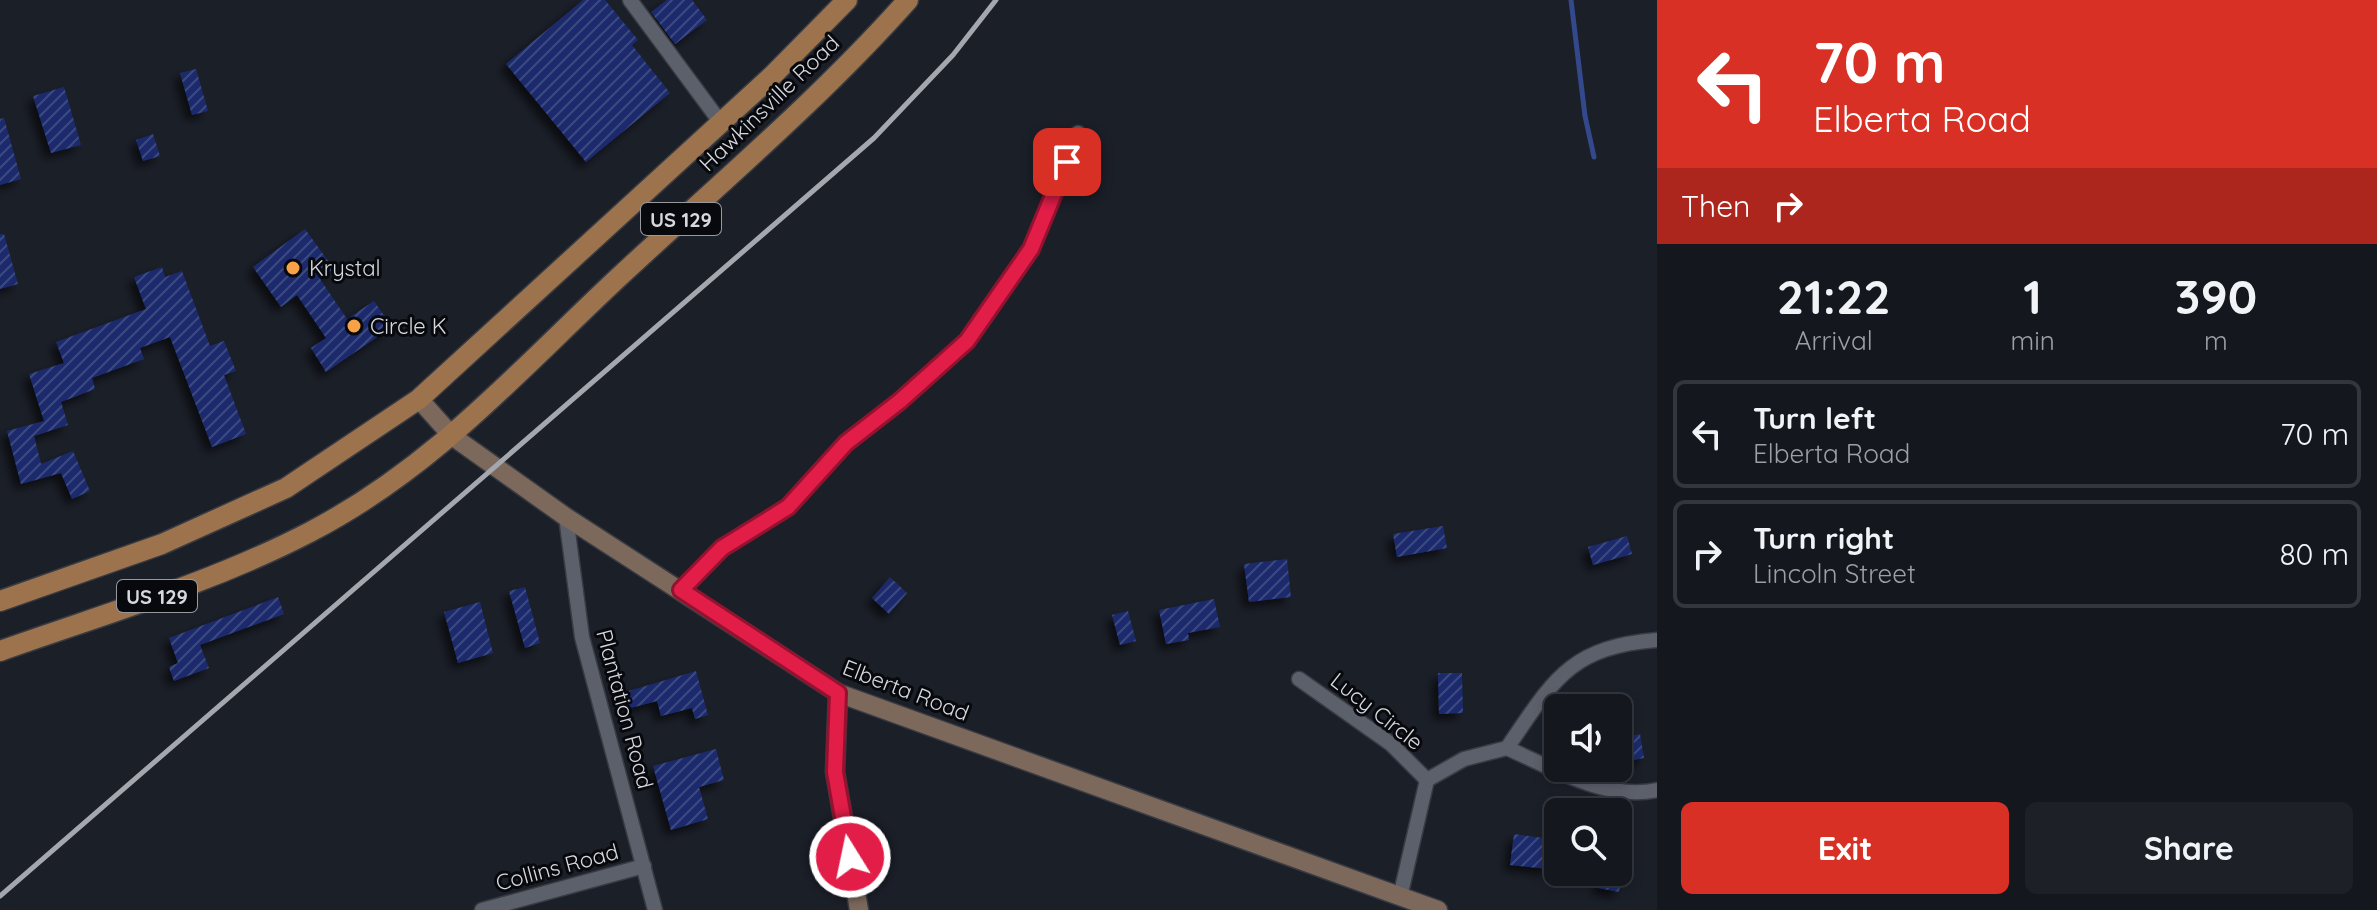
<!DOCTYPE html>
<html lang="en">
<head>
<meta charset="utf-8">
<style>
	:root { --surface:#14171e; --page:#1d2027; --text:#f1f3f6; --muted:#9d9fa4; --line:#33363c; --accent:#d93025 }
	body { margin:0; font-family:Quicksand,sans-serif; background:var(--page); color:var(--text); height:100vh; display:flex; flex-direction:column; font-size:30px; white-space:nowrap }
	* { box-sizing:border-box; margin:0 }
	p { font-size:26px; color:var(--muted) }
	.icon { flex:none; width:44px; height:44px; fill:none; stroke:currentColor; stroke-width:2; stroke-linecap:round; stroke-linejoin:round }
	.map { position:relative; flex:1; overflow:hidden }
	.sheet { display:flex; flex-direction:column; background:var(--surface); width:720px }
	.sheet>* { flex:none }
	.hud { background:#d93025; color:#fff; overflow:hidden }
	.fabs { position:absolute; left:1544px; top:694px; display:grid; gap:16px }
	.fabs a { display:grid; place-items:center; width:88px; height:88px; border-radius:12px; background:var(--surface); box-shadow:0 4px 12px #0003,0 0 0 2px var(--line); font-size:40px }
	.pin { position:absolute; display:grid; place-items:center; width:68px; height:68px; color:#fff; margin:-34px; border-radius:16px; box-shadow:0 4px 12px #0006 }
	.me { position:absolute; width:88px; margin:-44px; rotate:350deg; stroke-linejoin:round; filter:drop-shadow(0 0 6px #0008) }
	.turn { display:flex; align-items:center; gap:28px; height:168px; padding:0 24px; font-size:36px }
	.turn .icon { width:104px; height:104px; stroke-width:2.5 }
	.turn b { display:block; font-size:56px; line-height:68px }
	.then { display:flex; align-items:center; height:76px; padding:0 24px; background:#0003; gap:16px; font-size:30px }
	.eta { display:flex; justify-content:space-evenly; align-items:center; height:136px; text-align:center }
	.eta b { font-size:48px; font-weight:700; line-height:56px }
	.primary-button { display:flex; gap:16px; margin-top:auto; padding:16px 24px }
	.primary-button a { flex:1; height:92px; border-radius:12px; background:var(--accent); color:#fff; font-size:32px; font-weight:700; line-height:92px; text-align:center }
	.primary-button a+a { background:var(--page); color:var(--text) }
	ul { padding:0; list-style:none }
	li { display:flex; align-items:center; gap:24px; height:108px; margin:0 16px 12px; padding:0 8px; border:4px solid var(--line); border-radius:12px }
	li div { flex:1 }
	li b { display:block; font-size:30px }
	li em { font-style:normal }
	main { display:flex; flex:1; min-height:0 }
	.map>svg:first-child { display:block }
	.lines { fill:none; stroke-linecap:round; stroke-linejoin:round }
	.stream { stroke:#34498c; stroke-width:5 }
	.building { fill:url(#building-hatch); filter:url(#shadow) }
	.street-casing { stroke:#383b42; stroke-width:17 }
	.secondary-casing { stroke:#383b42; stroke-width:21 }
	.primary-casing { stroke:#383b42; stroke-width:23 }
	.street { stroke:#5c606b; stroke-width:14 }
	.secondary { stroke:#7c695c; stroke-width:18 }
	.primary { stroke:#9c734c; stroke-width:20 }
	.rail { stroke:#a5a7af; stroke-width:5 }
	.route-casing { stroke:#92132f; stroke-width:20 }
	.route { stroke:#e11d48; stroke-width:14 }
	.poi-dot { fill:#f7a149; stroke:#07090d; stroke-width:3 }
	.labels { text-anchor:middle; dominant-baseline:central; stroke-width:6; stroke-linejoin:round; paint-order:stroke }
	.shield { fill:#07090d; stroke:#989aa0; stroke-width:2 }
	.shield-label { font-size:20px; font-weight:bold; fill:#d6d8df }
	.street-label { font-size:22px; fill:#d6d8df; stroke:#07090d }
	.poi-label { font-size:22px; fill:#d6d8df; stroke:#07090d; text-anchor:start }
</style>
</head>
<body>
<main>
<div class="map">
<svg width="1657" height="910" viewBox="0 0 1657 910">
	<defs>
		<pattern id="building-hatch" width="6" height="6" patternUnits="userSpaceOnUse" patternTransform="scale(2)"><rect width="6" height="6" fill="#1b2c6d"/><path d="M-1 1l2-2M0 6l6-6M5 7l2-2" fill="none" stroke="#3b4a81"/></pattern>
		<filter id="shadow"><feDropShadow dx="-6" dy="6" stdDeviation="4" flood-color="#0009"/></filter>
	</defs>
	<rect width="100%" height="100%" fill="#1b1f28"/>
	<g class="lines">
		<path class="stream" d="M 1571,0 L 1585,116 L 1594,157"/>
	</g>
	<g class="building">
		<path d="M 583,0 L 605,0 L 638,40 L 632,45 L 670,93 L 586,162 L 506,64 Z"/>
		<path d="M 667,0 L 692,0 L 707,20 L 675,44 L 651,12 Z"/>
		<path d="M 196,69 L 208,111 L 192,115 L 180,73 Z"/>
		<path d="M 64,87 L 81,145 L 51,153 L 33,96 Z"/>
		<path d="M 4,118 L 21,179 L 0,185 L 0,119 Z"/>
		<path d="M 153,134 L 160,156 L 143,161 L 136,140 Z"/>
		<path d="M 305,229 L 334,269 L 320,279 L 347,319 L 374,301 L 392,327 L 326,372 L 311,348 L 326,338 L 297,295 L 281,307 L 253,267 Z"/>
		<path d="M 0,234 L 4,234 L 18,284 L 0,289 Z"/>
		<path d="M 162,267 L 165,277 L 182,271 L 210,346 L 224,341 L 236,371 L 224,375 L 246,434 L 212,447 L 170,337 L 140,348 L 144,359 L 92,378 L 95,389 L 61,402 L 68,425 L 34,436 L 41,464 L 73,451 L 90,491 L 72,499 L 61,473 L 21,484 L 7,431 L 44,421 L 29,374 L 64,363 L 56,342 L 146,309 L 134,277 Z"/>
		<path d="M 1443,526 L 1447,548 L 1397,557 L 1393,534 Z"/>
		<path d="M 1627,536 L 1632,554 L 1593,565 L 1588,547 Z"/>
		<path d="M 1287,559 L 1291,597 L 1249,602 L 1244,564 Z"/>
		<path d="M 890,577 L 907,593 L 889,614 L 872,598 Z"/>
		<path d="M 525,587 L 540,643 L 525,648 L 509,591 Z"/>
		<path d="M 278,597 L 284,614 L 200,645 L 209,668 L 174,681 L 169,667 L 178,663 L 169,638 Z"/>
		<path d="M 1214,599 L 1220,627 L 1188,633 L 1189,640 L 1166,644 L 1159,610 Z"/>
		<path d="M 480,602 L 493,653 L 458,663 L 444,612 Z"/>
		<path d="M 1128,611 L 1136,641 L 1120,645 L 1112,615 Z"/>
		<path d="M 696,671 L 708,715 L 695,719 L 692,708 L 661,716 L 657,701 L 627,709 L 622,693 Z"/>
		<path d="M 1438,673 L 1462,673 L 1463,713 L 1439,714 Z"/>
		<path d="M 1640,734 L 1644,758 L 1618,763 L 1618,739 Z"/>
		<path d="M 716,749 L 724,780 L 699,787 L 708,819 L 671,830 L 653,766 Z"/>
		<path d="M 1514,834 L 1544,838 L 1543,848 L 1552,849 L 1549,869 L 1510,865 Z"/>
		<path d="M 1602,872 L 1623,872 L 1619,892 L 1598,888 Z"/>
	</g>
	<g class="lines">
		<g class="street-casing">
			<g id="street">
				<path d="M 630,0 L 721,123"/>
				<path d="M 566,517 L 582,637 L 655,910"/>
				<path d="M 681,590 L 722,548 L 788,507 L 846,443 L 900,401 L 967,341 L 1031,249 L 1078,133"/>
				<path d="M 1299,679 L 1391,744 L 1427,780"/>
				<path d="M 1507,748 C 1552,768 1606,801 1657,790"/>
				<path d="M 1400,897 L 1427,780 L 1464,759 L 1507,748 C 1553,681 1569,647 1657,640"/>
				<path d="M 482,910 L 644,866"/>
			</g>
		</g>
		<g class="secondary-casing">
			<g id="secondary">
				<path d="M 419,399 L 452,436 L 566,517 L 838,693 L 1438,910"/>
				<path d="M 838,693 L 835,772 L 859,910"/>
			</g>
		</g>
		<g class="primary-casing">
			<g id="primary">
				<path d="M 0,601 L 162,544 L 286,488 L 419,399 L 772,76 L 847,0"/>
				<path d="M 0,651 C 104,614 212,583 310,532 C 435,467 519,370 620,276 C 717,186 820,99 908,0"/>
			</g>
		</g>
		<use href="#street" class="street"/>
		<use href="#secondary" class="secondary"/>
		<use href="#primary" class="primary"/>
		<path class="rail" d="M 0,896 L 874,138 L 953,55 L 996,0"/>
	</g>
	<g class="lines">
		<g class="route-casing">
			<path id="route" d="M 850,857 L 835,772 L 838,693 L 681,590 L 722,548 L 788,507 L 846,443 L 900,401 L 967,341 L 1031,249 L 1067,162"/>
		</g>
		<use href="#route" class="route"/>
	</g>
	<g class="poi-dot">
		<circle cx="293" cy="268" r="8"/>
		<circle cx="354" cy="326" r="8"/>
	</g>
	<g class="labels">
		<g class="shield">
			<rect x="641" y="203" width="80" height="32" rx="6"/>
			<rect x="117" y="580" width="80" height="32" rx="6"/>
		</g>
		<g class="shield-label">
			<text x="681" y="219">US 129</text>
			<text x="157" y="596">US 129</text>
		</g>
		<g class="street-label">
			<text transform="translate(769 103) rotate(-44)">Hawkinsville Road</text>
			<text transform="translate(906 690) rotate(21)">Elberta Road</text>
			<text transform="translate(625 709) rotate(75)">Plantation Road</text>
			<text transform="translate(1377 711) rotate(38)">Lucy Circle</text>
			<text transform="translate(557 867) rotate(-15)">Collins Road</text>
		</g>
		<g class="poi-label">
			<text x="309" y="268">Krystal</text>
			<text x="370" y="326">Circle K</text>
		</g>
	</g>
</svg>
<div class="fabs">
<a><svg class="icon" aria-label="sound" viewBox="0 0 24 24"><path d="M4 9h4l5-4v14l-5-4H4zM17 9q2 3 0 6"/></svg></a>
<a><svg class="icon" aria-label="search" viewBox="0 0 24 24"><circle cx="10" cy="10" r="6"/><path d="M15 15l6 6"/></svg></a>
</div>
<div class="pin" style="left:1067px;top:162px;background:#d93025"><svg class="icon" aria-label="arrive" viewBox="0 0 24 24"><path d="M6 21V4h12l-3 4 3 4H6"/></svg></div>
<svg class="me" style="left:850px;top:857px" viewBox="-20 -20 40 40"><circle r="17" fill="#e11d48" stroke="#fff" stroke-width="3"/><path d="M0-11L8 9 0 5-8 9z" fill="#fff"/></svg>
</div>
<section class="sheet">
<div class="hud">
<div class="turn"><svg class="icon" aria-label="left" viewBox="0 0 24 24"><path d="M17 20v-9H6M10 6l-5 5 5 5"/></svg><div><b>70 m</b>Elberta Road</div></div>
<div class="then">Then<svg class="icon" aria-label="right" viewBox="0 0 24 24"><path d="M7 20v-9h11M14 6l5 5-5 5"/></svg></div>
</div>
<div class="eta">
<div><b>21:22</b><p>Arrival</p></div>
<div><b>1</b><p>min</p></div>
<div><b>390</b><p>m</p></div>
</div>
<ul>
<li><svg class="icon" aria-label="left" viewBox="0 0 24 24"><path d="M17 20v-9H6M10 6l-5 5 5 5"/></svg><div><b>Turn left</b><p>Elberta Road</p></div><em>70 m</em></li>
<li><svg class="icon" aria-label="right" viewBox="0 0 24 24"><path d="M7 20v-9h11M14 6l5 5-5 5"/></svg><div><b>Turn right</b><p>Lincoln Street</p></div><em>80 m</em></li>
</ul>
<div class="primary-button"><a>Exit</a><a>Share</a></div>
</section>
</main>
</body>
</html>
